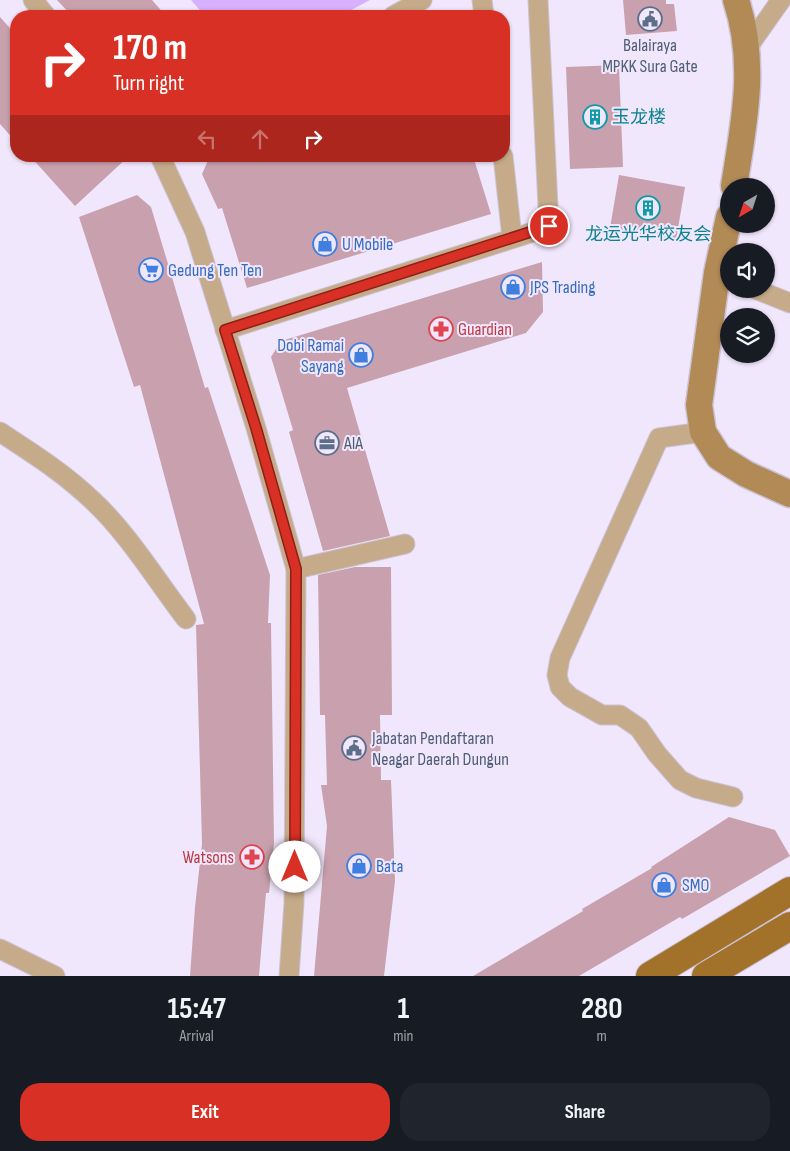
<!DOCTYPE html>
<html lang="en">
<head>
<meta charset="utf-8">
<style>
	:root { --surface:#171b24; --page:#20242c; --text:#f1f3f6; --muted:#9ea1a6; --accent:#d93025 }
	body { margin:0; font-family:"Sofia Sans Condensed","Noto Sans SC",sans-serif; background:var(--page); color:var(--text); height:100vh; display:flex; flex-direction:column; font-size:19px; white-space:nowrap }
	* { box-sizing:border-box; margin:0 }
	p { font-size:16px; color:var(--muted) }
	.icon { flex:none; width:28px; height:28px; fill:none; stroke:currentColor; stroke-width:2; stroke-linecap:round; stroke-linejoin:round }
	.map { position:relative; height:976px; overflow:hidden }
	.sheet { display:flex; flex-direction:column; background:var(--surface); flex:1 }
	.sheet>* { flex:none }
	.guide { position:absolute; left:10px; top:10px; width:500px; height:152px; border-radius:20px; box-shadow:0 1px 4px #0004; background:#d93025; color:#fff; overflow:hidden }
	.needle { width:32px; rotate:219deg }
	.tools { position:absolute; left:720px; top:178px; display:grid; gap:10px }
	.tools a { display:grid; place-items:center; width:55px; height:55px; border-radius:50%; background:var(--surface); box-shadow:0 1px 4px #0004; font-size:25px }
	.pin { position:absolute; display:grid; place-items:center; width:42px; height:42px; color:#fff; margin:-21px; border:2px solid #fff; border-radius:50%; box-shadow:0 1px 5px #0007 }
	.me { position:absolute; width:55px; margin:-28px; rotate:0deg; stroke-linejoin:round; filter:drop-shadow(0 0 4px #0008) }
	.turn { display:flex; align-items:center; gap:18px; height:105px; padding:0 20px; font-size:22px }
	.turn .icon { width:65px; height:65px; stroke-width:2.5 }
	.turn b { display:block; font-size:35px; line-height:42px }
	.lanes { display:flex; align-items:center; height:48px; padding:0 20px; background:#0003; justify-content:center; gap:25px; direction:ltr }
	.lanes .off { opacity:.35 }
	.eta { display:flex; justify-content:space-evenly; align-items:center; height:85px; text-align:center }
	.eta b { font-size:30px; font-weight:700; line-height:35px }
	.action { display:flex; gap:10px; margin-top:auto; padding:10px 20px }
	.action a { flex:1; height:58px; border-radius:20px; background:var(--accent); color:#fff; font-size:20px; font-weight:700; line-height:58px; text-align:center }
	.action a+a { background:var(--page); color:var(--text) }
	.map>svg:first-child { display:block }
	.green { fill:#d7b0fe }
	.building { fill:#c9a1ae }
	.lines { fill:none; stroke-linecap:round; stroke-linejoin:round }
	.street-casing { stroke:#ccc2d6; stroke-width:21 }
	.secondary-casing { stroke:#ccc2d6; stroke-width:29 }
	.primary-casing { stroke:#ccc2d6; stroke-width:30 }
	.street { stroke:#c5ab89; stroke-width:19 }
	.secondary { stroke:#b18a55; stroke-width:26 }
	.primary { stroke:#a2722a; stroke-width:28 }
	.route-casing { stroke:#8d1f18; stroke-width:12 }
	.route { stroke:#d93025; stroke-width:9 }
	.labels { text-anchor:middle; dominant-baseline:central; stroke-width:4; stroke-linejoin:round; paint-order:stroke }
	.service-label { font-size:18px; fill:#4e5e75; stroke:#f1e7fc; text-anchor:start }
	.culture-label { font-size:18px; fill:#0d838f; stroke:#f1e7fc; text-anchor:start }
	.shop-label { font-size:18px; fill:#366cbe; stroke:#f1e7fc; text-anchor:start }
	.health-label { font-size:18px; fill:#be3a42; stroke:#f1e7fc; text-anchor:start }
</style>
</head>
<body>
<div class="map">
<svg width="790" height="976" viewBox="0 0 790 976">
	<rect width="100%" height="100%" fill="#f1e7fc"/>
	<path class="green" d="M 191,0 L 370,0 L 340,16 L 205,16 Z"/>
	<g class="building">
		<path d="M 57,0 L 152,0 L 166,16 L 72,16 Z"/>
		<path d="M 623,0 L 666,0 L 666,4 L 674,4 L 677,31 L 626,35 Z"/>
		<path d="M 0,17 L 16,35 L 16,142 L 0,124 Z"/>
		<path d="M 619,65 L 623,167 L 570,169 L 566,67 Z"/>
		<path d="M 30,156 L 129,156 L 75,206 Z"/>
		<path d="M 210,156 L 473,156 L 491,214 L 247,288 L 222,208 L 218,209 L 202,174 Z"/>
		<path d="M 619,175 L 685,187 L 676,240 L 610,228 Z"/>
		<path d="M 137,195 L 151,207 L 205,388 L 208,387 L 270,575 L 268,623 L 271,623 L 274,842 L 269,893 L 266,893 L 259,976 L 190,976 L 195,907 L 202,844 L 196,625 L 204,624 L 140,385 L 134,387 L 79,217 Z"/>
		<path d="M 542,262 L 543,312 L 526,333 L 347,388 L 390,536 L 323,551 L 289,432 L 293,430 L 271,357 L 281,341 Z"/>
		<path d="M 355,567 L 391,567 L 392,715 L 380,715 L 381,780 L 391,780 L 395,881 L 384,976 L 314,976 L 327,826 L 321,785 L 327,785 L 325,715 L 320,715 L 318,575 Z"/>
		<path d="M 729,817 L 775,830 L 790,856 L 682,919 L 680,917 L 579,976 L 473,976 L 583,911 L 582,909 L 652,868 L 651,867 Z"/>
	</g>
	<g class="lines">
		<g class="street-casing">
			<g id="street">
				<path d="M 33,0 L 46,16"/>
				<path d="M 482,0 L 484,16"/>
				<path d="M 393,16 L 422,0"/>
				<path d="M 748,47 L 781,0"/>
				<path d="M 160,156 L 195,232 L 256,428 L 296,569 L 294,903 L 289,976"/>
				<path d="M 503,156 L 512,238"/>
				<path d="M 755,289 L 790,303"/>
				<path d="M 225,330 L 549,227 L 538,0"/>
				<path d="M 0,432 C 32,453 64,473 92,500 C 127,532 157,581 186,619"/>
				<path d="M 703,432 L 659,438 L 560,658 L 557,675 L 560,687 L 570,697 L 602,715 L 620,715 L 639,728 L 657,754 L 680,780 L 696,788 L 733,797"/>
				<path d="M 296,569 L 405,544"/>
				<path d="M 0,949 L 55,976"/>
			</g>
		</g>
		<g class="secondary-casing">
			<g id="secondary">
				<path d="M 734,186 C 744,123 757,63 736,0"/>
				<path d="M 729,217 L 717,273 L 699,405 L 703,432 L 719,457 L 746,474 L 790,494"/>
			</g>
		</g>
		<g class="primary-casing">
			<g id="primary">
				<path d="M 650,976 L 790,891"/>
				<path d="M 706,976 L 790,926"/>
			</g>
		</g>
		<use href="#street" class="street"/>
		<use href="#secondary" class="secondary"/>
		<use href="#primary" class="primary"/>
	</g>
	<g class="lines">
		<g class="route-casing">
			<path id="route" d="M 295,867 L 296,569 L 256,428 L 225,330 L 549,226"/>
		</g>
		<use href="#route" class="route"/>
	</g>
	<defs>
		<g id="civic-ring" transform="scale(1.25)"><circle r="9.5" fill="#f1e7fc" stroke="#5c6f8a" stroke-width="1.5"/><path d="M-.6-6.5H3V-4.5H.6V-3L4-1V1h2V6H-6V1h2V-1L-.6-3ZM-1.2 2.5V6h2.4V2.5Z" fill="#5c6f8a"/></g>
		<g id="building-ring" transform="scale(1.25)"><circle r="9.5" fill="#f1e7fc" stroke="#0f9aa8" stroke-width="1.5"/><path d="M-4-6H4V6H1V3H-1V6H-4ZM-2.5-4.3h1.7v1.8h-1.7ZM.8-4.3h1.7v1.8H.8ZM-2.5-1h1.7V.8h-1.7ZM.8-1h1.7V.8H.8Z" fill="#0f9aa8"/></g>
		<g id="shop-ring" transform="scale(1.25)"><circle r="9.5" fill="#f1e7fc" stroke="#3f7fe0" stroke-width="1.5"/><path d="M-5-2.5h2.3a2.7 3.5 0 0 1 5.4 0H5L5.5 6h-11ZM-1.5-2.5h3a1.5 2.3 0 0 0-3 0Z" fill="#3f7fe0"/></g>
		<g id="supermarket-ring" transform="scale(1.25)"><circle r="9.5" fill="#f1e7fc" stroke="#3f7fe0" stroke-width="1.5"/><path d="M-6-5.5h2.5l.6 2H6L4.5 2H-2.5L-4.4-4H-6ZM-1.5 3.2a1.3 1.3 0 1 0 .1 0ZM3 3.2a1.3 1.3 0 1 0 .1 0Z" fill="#3f7fe0"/></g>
		<g id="pharmacy-ring" transform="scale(1.25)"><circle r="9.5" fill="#f1e7fc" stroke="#e0444e" stroke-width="1.5"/><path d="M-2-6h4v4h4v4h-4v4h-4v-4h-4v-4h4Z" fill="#e0444e"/></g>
		<g id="office-ring" transform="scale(1.25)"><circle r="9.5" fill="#f1e7fc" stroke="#5c6f8a" stroke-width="1.5"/><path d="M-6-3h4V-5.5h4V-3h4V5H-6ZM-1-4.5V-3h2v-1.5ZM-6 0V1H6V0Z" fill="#5c6f8a"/></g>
	</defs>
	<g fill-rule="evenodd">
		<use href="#civic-ring" x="650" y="19"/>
		<use href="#building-ring" x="595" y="117"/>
		<use href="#building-ring" x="648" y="208"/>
		<use href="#shop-ring" x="325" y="244"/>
		<use href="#supermarket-ring" x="151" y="270"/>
		<use href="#shop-ring" x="513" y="287"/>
		<use href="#pharmacy-ring" x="441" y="329"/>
		<use href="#shop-ring" x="361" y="355"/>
		<use href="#office-ring" x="327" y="443"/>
		<use href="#civic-ring" x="354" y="748"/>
		<use href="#pharmacy-ring" x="252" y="857"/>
		<use href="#shop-ring" x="359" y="866"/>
		<use href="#shop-ring" x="664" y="885"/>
	</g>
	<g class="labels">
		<g class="service-label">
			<text x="650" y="45" text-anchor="middle">Balairaya<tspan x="650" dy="21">MPKK Sura Gate</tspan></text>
			<text x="344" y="443">AIA</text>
			<text x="372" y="738">Jabatan Pendaftaran<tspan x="372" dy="21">Neagar Daerah Dungun</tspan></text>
		</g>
		<g class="culture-label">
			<text x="612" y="117">玉龙楼</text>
			<text x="648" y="234" text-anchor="middle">龙运光华校友会</text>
		</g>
		<g class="shop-label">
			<text x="342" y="244">U Mobile</text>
			<text x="168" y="270">Gedung Ten Ten</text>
			<text x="530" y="287">JPS Trading</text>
			<text x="344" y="345" text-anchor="end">Dobi Ramai<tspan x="344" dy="21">Sayang</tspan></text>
			<text x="376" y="866">Bata</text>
			<text x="682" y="885">SMO</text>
		</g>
		<g class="health-label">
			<text x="458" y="329">Guardian</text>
			<text x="234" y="857" text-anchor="end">Watsons</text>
		</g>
	</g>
</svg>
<div class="tools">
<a><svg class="needle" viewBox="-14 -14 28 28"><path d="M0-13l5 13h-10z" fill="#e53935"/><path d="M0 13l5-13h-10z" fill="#9ea1a6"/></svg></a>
<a><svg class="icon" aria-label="sound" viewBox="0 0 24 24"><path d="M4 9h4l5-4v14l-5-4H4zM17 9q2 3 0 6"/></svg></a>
<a><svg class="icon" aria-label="layers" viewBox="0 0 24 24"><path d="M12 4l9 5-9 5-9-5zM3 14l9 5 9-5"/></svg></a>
</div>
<div class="pin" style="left:549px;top:226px;background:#d93025"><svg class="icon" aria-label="arrive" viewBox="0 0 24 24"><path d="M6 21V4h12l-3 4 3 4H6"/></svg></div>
<svg class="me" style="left:295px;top:867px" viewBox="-20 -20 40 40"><circle r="19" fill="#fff"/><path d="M0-13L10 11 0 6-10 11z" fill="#d93025"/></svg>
<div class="guide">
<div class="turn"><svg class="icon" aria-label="right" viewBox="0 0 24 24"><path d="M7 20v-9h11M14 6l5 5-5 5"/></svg><div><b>170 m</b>Turn right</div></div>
<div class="lanes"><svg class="icon off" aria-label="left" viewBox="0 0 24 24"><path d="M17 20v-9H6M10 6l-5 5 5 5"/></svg><svg class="icon off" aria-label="ahead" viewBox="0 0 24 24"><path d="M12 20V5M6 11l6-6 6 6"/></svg><svg class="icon" aria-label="right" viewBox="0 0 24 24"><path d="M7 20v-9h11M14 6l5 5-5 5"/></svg></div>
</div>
</div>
<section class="sheet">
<div class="eta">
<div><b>15:47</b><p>Arrival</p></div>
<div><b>1</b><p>min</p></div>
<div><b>280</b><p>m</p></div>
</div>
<div class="action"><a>Exit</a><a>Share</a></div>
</section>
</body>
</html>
